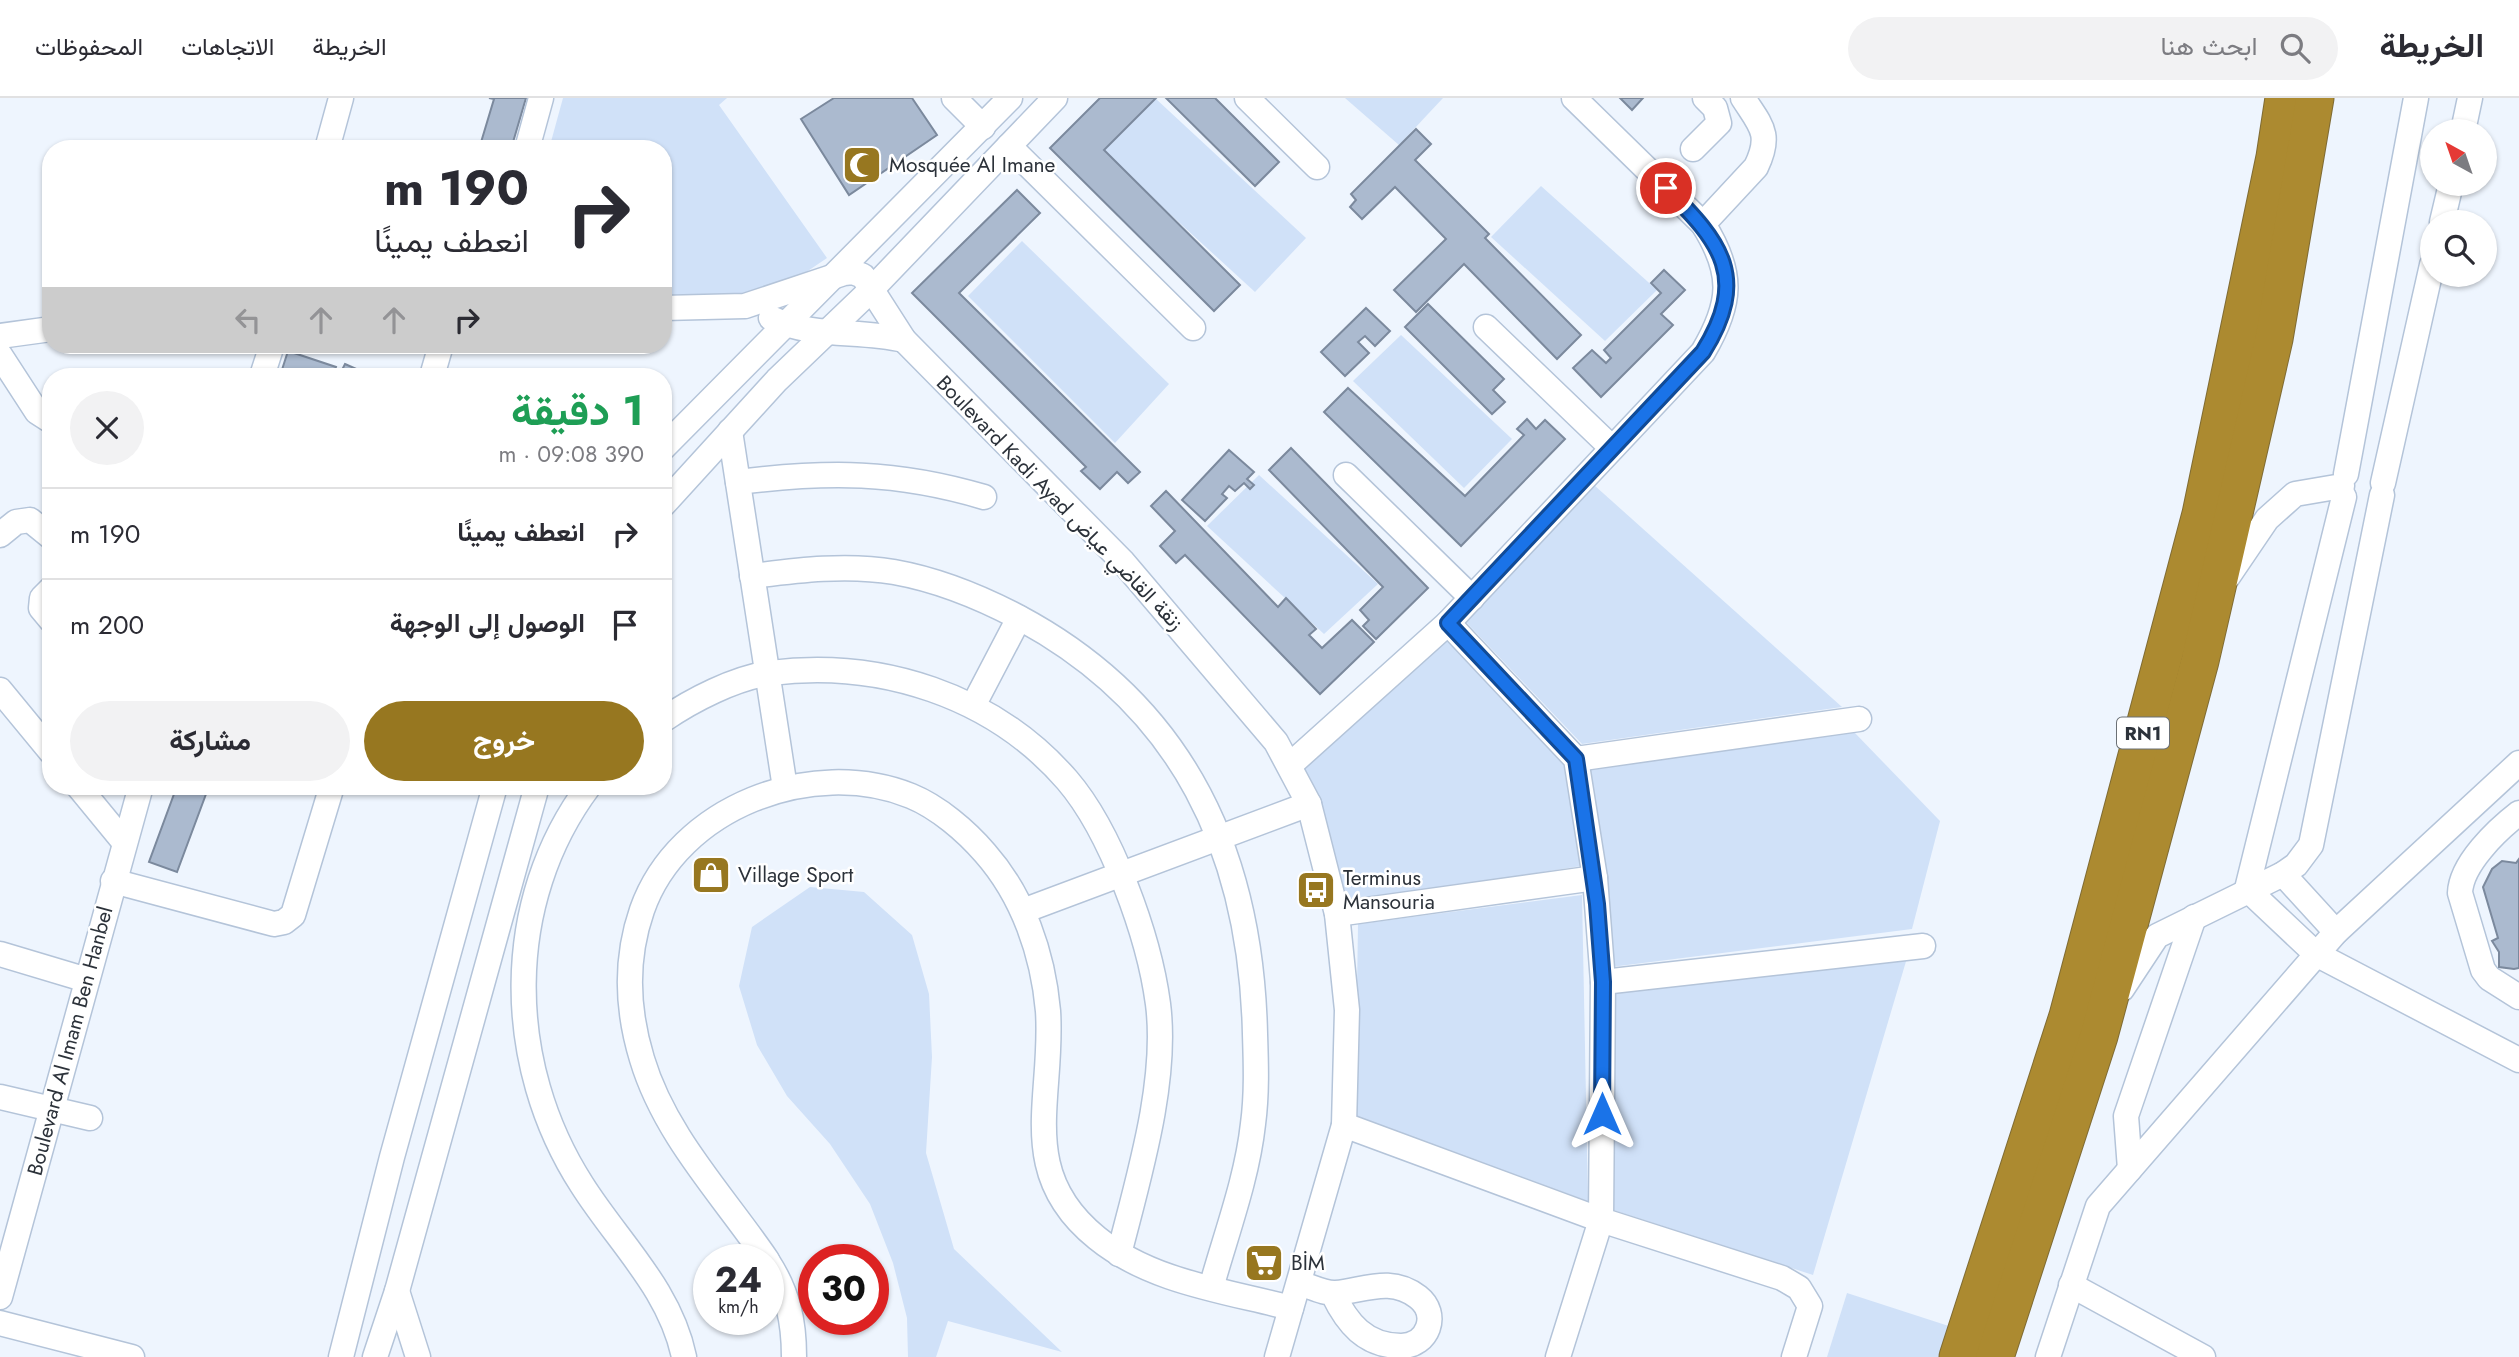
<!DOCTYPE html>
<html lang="ar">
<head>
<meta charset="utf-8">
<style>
	:root { --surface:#fff; --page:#f2f2f3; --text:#2b2b33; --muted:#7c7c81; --line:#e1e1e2; --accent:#977720 }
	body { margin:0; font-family:Jost,Vazirmatn,sans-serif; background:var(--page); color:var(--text); direction:rtl; height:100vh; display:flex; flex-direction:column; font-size:26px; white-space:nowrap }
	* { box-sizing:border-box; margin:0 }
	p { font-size:23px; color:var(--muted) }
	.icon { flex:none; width:38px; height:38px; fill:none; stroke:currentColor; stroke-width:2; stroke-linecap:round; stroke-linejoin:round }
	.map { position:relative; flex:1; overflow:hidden; direction:ltr }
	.details { position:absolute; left:42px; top:270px; width:630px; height:427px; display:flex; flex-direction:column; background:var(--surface); border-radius:28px; box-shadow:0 2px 5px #0004; direction:rtl }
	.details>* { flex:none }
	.banner { position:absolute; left:42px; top:42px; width:630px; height:214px; border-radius:28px; box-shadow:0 2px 5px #0004; direction:rtl; background:#fff; color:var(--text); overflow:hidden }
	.needle { width:46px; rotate:320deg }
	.tools { position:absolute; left:2420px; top:21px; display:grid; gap:14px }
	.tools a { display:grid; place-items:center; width:77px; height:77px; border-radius:50%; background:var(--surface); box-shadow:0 2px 5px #0004; font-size:35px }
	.speed { position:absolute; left:693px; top:1146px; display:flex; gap:14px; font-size:35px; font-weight:700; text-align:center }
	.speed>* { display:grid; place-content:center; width:91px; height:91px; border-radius:50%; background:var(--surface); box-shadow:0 2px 5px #0004; line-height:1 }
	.speed small { font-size:18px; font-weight:400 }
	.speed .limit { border:10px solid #d22; background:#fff; color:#111 }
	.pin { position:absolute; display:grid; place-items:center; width:60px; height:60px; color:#fff; margin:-30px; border:4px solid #fff; border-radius:50%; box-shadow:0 2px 7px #0007 }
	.me { position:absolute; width:77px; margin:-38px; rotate:0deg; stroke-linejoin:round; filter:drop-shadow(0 0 5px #0008) }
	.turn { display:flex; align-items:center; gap:24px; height:147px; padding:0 28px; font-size:32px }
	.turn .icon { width:91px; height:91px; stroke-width:2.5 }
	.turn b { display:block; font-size:49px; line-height:60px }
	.lanes { display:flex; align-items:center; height:66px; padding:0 28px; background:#0003; justify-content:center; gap:35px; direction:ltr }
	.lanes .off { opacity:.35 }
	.round { display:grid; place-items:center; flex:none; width:74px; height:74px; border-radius:37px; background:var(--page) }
	.overview { display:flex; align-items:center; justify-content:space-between; height:119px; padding:0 28px }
	h1 { font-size:42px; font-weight:700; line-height:52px; color:#1e9e55 }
	.action { display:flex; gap:14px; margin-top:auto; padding:14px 28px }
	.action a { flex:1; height:80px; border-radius:42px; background:var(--accent); color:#fff; font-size:28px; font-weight:700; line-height:80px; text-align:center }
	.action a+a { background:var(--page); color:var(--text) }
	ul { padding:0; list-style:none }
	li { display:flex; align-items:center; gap:21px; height:91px; padding:0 28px; border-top:2px solid var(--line) }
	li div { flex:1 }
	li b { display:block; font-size:26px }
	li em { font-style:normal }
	header { display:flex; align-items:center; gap:42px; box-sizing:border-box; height:98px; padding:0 35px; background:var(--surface); border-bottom:2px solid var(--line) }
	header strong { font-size:33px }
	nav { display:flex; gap:38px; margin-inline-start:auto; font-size:24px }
	.search { width:490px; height:63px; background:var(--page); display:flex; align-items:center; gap:18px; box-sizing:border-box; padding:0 24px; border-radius:38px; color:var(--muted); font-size:26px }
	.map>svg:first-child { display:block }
	.green { fill:#d0e1f8 }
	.building { fill:#abbacf; stroke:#7b899d; stroke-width:2 }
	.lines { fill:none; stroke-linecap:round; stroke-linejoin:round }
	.minor-casing { stroke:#b4c4d9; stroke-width:27 }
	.highway-casing { stroke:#7f6b34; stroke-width:39 }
	.minor { stroke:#fff; stroke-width:24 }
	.highway { stroke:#ac8a30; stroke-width:37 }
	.route-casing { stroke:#114b97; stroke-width:18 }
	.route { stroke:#1a73e8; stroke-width:12 }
	.labels { text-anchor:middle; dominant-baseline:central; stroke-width:5; stroke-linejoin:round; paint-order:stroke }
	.shield { fill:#fff; stroke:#6b7075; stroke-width:2 }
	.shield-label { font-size:19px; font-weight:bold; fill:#2c323a }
	.poi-label { font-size:21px; fill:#2c323a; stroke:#fff; text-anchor:start }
	.street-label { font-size:21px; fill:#2c323a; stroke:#fff }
</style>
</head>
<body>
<header>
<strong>الخريطة</strong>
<div class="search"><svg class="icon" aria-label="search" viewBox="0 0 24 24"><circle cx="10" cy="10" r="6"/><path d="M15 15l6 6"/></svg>ابحث هنا</div>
<nav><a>الخريطة</a><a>الاتجاهات</a><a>المحفوظات</a></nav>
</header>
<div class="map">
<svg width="2519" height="1259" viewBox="0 0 2519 1259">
	<rect width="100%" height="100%" fill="#eef5fe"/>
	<g class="green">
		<path d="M 563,0 L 727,0 L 719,7 L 827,160 L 765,202 L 663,200 L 663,51 L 549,51 Z"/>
		<path d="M 1155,0 L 1306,140 L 1255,194 L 1101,53 Z"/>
		<path d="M 1345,0 L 1443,0 L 1399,47 Z"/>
		<path d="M 1541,88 L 1657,192 L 1605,243 L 1491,139 Z"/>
		<path d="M 1022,143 L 1169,286 L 1115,345 L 968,198 Z"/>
		<path d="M 1401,237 L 1512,341 L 1464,390 L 1353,283 Z"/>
		<path d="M 1259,377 L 1378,486 L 1324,536 L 1207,428 Z"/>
		<path d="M 1594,387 L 1842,609 L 1582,646 L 1465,523 Z"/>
		<path d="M 1455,532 L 1563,664 L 1581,768 L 1350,804 L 1293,674 Z"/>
		<path d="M 1854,634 L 1940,723 L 1912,831 L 1611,869 L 1589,672 Z"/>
		<path d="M 810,789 L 864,794 L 912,837 L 929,896 L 932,959 L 926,1055 L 954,1151 L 1062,1254 L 948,1223 L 936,1259 L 908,1259 L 907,1220 L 893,1165 L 870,1106 L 830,1046 L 787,998 L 757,947 L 739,888 L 752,829 Z"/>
		<path d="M 1582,797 L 1588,1103 L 1355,1019 L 1358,826 Z"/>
		<path d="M 1907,860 L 1813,1177 L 1610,1111 L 1612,895 Z"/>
		<path d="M 1847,1195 L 1958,1231 L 1948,1259 L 1827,1259 Z"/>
	</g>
	<g class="building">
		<path d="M 489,0 L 526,0 L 511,51 L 479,51 L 494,1 Z"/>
		<path d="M 834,0 L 912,0 L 937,37 L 849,97 L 801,21 Z"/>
		<path d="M 1100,0 L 1156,0 L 1104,52 L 1240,187 L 1214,213 L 1050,50 Z"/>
		<path d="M 1166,0 L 1215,0 L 1279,64 L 1255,88 Z"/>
		<path d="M 1620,0 L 1643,0 L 1632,12 Z"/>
		<path d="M 1416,31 L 1431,46 L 1415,62 L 1489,136 L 1485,140 L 1581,237 L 1557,261 L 1464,166 L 1416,214 L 1394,192 L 1446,141 L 1395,89 L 1362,121 L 1350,109 L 1356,102 L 1351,96 Z"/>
		<path d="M 1017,92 L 1040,115 L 959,195 L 1140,374 L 1128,385 L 1117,374 L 1100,391 L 1081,373 L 1086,369 L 912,195 Z"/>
		<path d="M 1664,172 L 1685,192 L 1661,216 L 1673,227 L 1601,299 L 1573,270 L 1592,252 L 1606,265 L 1611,260 L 1604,252 L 1661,195 L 1651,185 Z"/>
		<path d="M 1428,206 L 1504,281 L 1493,292 L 1505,304 L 1492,316 L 1405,229 Z"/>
		<path d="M 1366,210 L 1390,233 L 1375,248 L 1365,238 L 1358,244 L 1369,255 L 1345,278 L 1321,254 Z"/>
		<path d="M 288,253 L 336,269 L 333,278 L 280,278 Z"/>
		<path d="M 345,266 L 372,278 L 339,278 Z"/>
		<path d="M 1348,290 L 1465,398 L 1524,337 L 1517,331 L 1527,321 L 1536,331 L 1545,322 L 1565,341 L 1461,448 L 1324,314 Z"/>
		<path d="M 1291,350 L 1428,490 L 1376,541 L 1363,528 L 1369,522 L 1360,512 L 1383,489 L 1269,372 Z"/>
		<path d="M 1229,352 L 1254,374 L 1247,381 L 1254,387 L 1250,391 L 1244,385 L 1235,393 L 1229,388 L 1222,396 L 1227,400 L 1205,423 L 1182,402 Z"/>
		<path d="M 1166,393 L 1278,509 L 1286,500 L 1316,531 L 1309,537 L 1322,550 L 1352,522 L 1374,544 L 1320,596 L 1185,457 L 1176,465 L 1160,448 L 1175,433 L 1151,408 Z"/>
		<path d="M 177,688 L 209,688 L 177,774 L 149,764 Z"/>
		<path d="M 2519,761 L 2519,870 L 2514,871 L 2499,869 L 2499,854 L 2492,843 L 2498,840 L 2483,789 L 2492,771 L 2502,763 L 2516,765 Z"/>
	</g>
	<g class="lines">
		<g class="minor-casing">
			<g id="minor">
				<path d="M 954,0 L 983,29"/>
				<path d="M 1247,0 L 1317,69"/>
				<path d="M 2463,33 L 2470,0"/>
				<path d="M 1009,48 L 1193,230"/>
				<path d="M 327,51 L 341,0"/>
				<path d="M 527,51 L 541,0"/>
				<path d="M 1693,51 L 1719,25 L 1715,10 L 1705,0"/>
				<path d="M 2442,124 L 2451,86"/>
				<path d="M 1703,126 L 1756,69 C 1772,36 1761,28 1743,0"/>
				<path d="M 663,210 L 745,208 L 844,175 L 853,174 L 863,178 L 904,242 L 1123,464 L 1276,644 L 1309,706 L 1337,816 L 1347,912 L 1344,1027 L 1277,1259"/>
				<path d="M 771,220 C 816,241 857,231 904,242"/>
				<path d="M 1486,229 L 1612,350"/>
				<path d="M 0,238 L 51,231"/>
				<path d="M 0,257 L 37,314 L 51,323"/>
				<path d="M 262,278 L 272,247"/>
				<path d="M 432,278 L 441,247"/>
				<path d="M 730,333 L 785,690"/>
				<path d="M 663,350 L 1010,0"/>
				<path d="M 2346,376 L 2416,0"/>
				<path d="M 1346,377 L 1472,500"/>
				<path d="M 738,384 C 828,373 896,373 984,399"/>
				<path d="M 2383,385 L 2432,167"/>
				<path d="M 2344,399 L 2247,791 L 2316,856 L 2519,962"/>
				<path d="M 663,407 L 777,282 L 871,192 L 1055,0"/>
				<path d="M 0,437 L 16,424 L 30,422 L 51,439"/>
				<path d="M 752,478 C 799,472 847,466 894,474 C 939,482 978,498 1018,519 C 1183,607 1251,754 1255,936 C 1256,966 1257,996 1253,1026 C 1247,1081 1226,1136 1211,1190"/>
				<path d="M 2227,480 L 2267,421 L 2295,396 L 2342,388"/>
				<path d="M 51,491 L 42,500 L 41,510 L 51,522"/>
				<path d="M 1448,525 L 1576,661 L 1595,780 L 1603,884 L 1601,1122 L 1558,1259"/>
				<path d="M 0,592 L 51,654"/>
				<path d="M 973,608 L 1019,520"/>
				<path d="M 663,622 C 692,602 735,580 770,575 C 880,561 993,597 1067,682 C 1111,733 1149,838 1158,906 C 1168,984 1138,1081 1119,1156"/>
				<path d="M 1576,661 L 1859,621"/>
				<path d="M 1290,667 L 1448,525 L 1703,254 C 1732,205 1734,175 1703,126 L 1574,0"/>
				<path d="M 78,688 L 124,744"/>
				<path d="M 589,688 C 502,804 504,966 582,1087 C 618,1144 670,1191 684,1259"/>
				<path d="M 2519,715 C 2497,732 2461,766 2460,795 L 2483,872 L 2489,880 L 2519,899"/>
				<path d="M 2283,776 L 2336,834"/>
				<path d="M 113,783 L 274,826 L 284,824 L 293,817 L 332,688"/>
				<path d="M 1023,813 L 1309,706"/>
				<path d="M 1337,816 L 1595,780"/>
				<path d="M 0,856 L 87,882"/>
				<path d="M 1603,884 L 1923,848"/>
				<path d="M 2122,891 L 2157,838 L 2283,776 L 2296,767 L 2311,747 L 2382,397"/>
				<path d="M 0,999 L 90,1020"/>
				<path d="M 1344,1027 L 1601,1122 L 1782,1180 L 1799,1190 L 1810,1208 L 1794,1259"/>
				<path d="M 2130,1071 L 2126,1018 L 2194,819"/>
				<path d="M 767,1162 C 723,1097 665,1038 642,961 C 627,912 625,861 642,812 C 678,709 812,658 911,698 C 938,709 966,733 985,755 C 1023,798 1043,856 1048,913 C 1054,1000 1015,1074 1097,1140 C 1151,1184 1226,1193 1291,1210"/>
				<path d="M 768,1164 C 788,1195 794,1223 794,1259"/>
				<path d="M 1299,1185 C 1310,1188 1325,1196 1336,1195 C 1365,1192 1391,1178 1418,1199 C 1440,1216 1428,1248 1401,1248 C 1365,1248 1347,1225 1333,1196"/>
				<path d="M 2071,1187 L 2203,1259"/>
				<path d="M 397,1193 L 418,1259"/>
				<path d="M 0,1199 L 141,688"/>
				<path d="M 0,1225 L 132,1259"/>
				<path d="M 341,1259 L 392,1059 L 495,688"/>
				<path d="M 375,1259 L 397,1193 L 537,688"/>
				<path d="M 2048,1259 L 2098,1108 L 2336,834 L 2519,665"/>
			</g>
		</g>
		<g class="highway-casing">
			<g id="highway">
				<path d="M 1958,1259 L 2068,918 L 2201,416 L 2275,59 L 2284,0"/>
				<path d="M 1995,1259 L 2099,938 L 2200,563 L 2274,241 L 2315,0"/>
			</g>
		</g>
		<use href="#minor" class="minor"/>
		<use href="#highway" class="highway"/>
	</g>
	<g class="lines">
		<g class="route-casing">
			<path id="route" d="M 1602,1016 L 1603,884 L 1597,806 L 1576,661 L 1448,525 L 1703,254 C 1749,180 1722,145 1666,90"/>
		</g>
		<use href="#route" class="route"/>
	</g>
	<defs>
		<g id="mosque-square" transform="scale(2.0125)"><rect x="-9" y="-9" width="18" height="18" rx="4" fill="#977720" stroke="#fff"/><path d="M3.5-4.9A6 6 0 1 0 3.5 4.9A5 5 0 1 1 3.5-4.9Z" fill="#fff"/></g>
		<g id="shop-square" transform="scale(2.0125)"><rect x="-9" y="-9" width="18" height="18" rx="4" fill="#977720" stroke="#fff"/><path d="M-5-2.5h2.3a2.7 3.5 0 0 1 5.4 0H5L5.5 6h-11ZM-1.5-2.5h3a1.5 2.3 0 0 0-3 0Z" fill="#fff"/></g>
		<g id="bus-square" transform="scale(2.0125)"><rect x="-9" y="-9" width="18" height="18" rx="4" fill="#977720" stroke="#fff"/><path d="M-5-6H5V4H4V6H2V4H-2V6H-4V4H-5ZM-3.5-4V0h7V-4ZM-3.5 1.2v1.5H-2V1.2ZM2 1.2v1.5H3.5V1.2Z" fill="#fff"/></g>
		<g id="supermarket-square" transform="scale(2.0125)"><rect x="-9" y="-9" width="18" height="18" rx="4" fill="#977720" stroke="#fff"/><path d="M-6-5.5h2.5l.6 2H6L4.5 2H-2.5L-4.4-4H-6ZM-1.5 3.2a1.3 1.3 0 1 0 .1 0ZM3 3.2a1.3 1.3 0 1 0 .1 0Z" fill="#fff"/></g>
	</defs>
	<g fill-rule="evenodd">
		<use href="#mosque-square" x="862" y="67"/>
		<use href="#shop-square" x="711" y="777"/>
		<use href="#bus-square" x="1316" y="792"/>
		<use href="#supermarket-square" x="1264" y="1165"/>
	</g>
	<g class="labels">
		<rect class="shield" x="2117" y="619.5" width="52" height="31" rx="5"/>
		<g class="shield-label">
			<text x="2143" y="635">RN1</text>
		</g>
		<g class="poi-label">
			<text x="889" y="67">Mosquée Al Imane</text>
			<text x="738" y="777">Village Sport</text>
			<text x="1343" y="780">Terminus<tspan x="1343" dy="24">Mansouria</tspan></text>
			<text x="1291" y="1165">BİM</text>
		</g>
		<g class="street-label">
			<text transform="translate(1060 405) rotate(46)">Boulevard Kadi Ayad زنقة القاضي عياض</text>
			<text transform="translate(70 943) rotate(-75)">Boulevard Al Imam Ben Hanbel</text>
		</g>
	</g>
</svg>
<div class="tools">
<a><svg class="needle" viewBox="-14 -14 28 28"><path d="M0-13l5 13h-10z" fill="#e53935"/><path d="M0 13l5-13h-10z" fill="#7c7c81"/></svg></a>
<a><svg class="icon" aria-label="search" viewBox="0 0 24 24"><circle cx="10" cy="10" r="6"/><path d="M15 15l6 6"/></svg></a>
</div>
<div class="speed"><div>24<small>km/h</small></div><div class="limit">30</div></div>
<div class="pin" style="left:1666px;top:90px;background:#d93025"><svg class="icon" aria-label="arrive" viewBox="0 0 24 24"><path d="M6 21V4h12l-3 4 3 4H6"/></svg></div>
<svg class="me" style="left:1602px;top:1016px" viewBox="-20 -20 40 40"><path d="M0-17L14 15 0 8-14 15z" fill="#1a73e8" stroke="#fff" stroke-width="4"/></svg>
<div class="banner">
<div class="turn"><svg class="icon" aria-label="right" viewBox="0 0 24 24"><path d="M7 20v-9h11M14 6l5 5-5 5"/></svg><div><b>190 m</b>انعطف يمينًا</div></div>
<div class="lanes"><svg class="icon off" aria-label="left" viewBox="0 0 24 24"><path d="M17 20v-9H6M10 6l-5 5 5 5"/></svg><svg class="icon off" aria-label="ahead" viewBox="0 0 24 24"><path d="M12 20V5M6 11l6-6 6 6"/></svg><svg class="icon off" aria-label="ahead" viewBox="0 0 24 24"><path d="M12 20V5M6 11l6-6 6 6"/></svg><svg class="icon" aria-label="right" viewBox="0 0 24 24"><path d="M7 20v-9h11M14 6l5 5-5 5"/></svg></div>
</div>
<section class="details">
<div class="overview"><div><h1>1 دقيقة</h1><p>390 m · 09:08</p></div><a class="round"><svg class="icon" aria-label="close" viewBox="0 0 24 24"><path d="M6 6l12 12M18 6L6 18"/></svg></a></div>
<ul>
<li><svg class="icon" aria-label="right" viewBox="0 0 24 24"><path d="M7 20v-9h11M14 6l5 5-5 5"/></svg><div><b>انعطف يمينًا</b></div><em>190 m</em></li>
<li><svg class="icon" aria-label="arrive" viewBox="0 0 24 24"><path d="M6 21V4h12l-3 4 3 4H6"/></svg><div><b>الوصول إلى الوجهة</b></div><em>200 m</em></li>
</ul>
<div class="action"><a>خروج</a><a>مشاركة</a></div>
</section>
</div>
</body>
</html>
